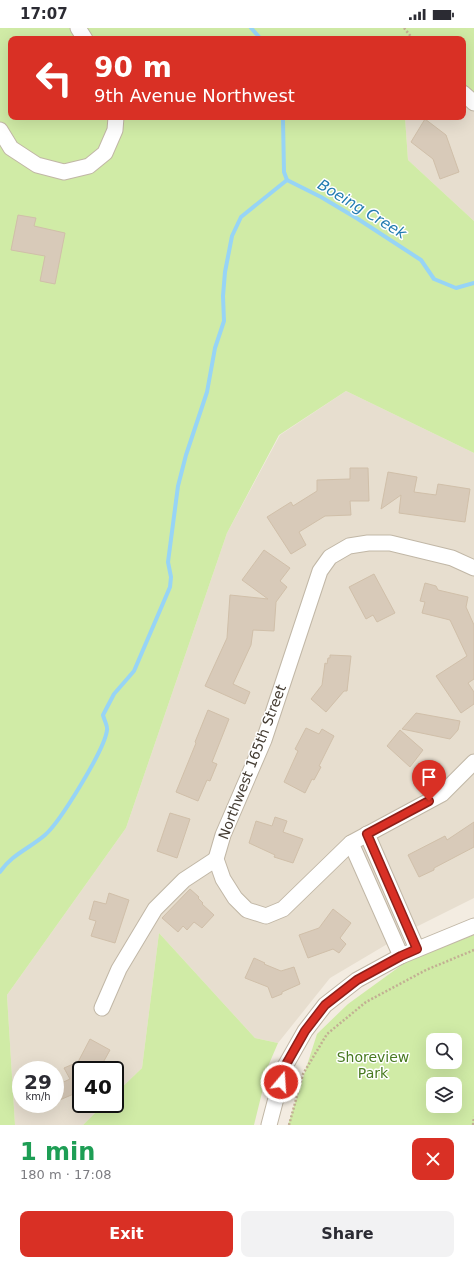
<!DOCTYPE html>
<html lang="en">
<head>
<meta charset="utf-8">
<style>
	:root { --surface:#fff; --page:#f2f2f3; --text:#2b2b33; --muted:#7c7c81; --accent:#d93025 }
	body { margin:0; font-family:"DejaVu Sans",sans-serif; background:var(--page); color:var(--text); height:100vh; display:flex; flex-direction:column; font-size:15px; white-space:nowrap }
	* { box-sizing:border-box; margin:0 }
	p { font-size:13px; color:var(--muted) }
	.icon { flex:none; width:22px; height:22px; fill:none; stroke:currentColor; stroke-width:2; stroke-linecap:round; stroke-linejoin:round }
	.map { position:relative; height:1097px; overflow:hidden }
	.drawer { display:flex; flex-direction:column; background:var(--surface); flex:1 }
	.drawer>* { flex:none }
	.top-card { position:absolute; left:8px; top:8px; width:458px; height:84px; border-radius:8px; box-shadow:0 4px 16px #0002; background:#d93025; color:#fff; overflow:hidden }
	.buttons { position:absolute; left:426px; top:1005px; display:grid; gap:8px }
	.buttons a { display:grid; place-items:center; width:36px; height:36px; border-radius:8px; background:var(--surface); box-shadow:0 4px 16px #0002; font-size:20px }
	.speed { position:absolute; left:12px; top:1033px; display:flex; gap:8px; font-size:20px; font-weight:700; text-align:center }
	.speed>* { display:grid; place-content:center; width:52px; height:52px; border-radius:50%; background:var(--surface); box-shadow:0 4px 16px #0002; line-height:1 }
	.speed small { font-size:10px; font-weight:400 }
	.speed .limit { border:2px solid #111; border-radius:6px; background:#fff; color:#111 }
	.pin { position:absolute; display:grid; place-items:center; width:34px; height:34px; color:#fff; margin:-41px -17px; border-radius:50% 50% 50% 0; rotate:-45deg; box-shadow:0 0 4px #0007 }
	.pin .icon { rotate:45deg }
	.me { position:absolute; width:44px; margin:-22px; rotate:18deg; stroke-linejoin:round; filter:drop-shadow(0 0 3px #0008) }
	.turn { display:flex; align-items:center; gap:14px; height:84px; padding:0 20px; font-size:18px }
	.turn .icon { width:52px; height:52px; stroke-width:2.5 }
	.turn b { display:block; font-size:28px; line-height:34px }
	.round { display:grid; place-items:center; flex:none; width:42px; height:42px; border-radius:8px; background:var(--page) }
	.head { display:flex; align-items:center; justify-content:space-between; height:68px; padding:0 20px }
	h1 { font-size:24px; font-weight:800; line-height:30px; color:#1e9e55 }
	.button { display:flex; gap:8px; margin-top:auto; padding:8px 20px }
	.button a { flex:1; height:46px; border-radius:8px; background:var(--accent); color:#fff; font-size:16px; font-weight:800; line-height:46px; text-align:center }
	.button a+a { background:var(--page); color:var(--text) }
	.status { display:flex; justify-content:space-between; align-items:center; height:28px; padding:0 20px; background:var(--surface); direction:ltr }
	.status svg { height:11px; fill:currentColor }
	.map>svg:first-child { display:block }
	.residential { fill:#e7decf; fill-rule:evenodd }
	.green { fill:#d0eba6; fill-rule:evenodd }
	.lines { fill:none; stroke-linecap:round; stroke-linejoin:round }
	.stream { stroke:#97d4f6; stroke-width:4 }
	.building { fill:#d8cab9; stroke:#d0bfa9 }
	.minor-casing { stroke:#c1b7a6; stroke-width:17 }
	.path { stroke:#c2af93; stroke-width:2.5; stroke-dasharray:2 2; stroke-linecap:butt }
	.minor { stroke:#fff; stroke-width:15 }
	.route-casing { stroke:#8d1f18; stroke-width:10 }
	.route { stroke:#d93025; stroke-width:7 }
	.labels { text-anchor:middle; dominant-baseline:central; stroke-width:3; stroke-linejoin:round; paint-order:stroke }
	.street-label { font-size:14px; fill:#443c32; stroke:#fff }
	.park-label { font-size:14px; fill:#487a21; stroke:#fff }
	.water-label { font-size:15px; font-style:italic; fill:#227bb0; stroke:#fff }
</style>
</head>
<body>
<div class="status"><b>17:07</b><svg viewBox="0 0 49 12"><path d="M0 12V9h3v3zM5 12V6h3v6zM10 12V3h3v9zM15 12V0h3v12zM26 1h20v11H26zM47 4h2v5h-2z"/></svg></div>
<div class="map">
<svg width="474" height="1097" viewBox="0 0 474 1097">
	<rect width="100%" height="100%" fill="#f3ece1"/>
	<g class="residential">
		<path d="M 463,73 L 474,74 L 474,193 L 408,132 L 405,89 L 463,89 Z"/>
		<path d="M 346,363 L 474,425 L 474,870 L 416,899 L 330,950 L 278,1015 L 255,1010 L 159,905 L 142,1040 L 115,1066 L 115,1042 L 81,1042 L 81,1076 L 104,1076 L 83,1097 L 15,1097 L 7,967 L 126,800 L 227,505 L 280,407 ZM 21,1042 L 55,1042 L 55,1076 L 21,1076 Z"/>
	</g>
	<g class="green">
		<path d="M 0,0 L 474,0 L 474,74 L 463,73 L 463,11 L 11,11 L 11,89 L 405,89 L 408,132 L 474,193 L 474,425 L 346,363 L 279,407 L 227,505 L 126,800 L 7,967 L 15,1097 L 0,1097 Z"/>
		<path d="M 159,905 L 255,1010 L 278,1015 L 269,1036 L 254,1097 L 83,1097 L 104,1076 L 115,1076 L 115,1066 L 142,1040 Z"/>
		<path d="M 474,907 L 474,1097 L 288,1097 L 317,1006 L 348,976 L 410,931 ZM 433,1012 L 455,1012 L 455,1034 L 433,1034 ZM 433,1056 L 455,1056 L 455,1078 L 433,1078 Z"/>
	</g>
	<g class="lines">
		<g class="stream">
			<path d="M 251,0 L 261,11"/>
			<path d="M 282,89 L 283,92 L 284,144 L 287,152 L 321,169 L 358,191 L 421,232 L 434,251 L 456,260 L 474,255"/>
			<path d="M 0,844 C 11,827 30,820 45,807 C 60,794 105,721 107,702 C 108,698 104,692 103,687 L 114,666 L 134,643 L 170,559 L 171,549 L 168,534 L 178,458 L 186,427 L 207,364 L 215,320 L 224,293 L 223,268 L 225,244 L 232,208 L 241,189 L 287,152"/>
		</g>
	</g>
	<g class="building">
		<path d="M 425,91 L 446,107 L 459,144 L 440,151 L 433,131 L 411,114 Z"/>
		<path d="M 18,187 L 36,190 L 34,198 L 65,205 L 55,256 L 40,253 L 45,228 L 11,222 Z"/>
		<path d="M 350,440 L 368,440 L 369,473 L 350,473 L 351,487 L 325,488 L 299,504 L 306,517 L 291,526 L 267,489 L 291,474 L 293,478 L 317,463 L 317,452 L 350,451 Z"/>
		<path d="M 388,444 L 417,449 L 414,464 L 436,467 L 438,456 L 470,461 L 465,494 L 399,485 L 401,467 L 381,481 Z"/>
		<path d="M 264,522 L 290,540 L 280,553 L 287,559 L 276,574 L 274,603 L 253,602 L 251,617 L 233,656 L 250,664 L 245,676 L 205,658 L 227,610 L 230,567 L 268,571 L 242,552 Z"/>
		<path d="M 374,546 L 395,585 L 377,594 L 373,587 L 366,591 L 349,559 Z"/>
		<path d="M 425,555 L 436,558 L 438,562 L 468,569 L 466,579 L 474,597 L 474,651 L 468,655 L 474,664 L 474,676 L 461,685 L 436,648 L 467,628 L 450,592 L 422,585 L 425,574 L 420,573 Z"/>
		<path d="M 330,627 L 351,628 L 347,663 L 344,663 L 326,684 L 311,671 L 322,657 L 325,635 L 327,636 L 328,630 L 330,630 Z"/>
		<path d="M 208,682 L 229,691 L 212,734 L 217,736 L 210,753 L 207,752 L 198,773 L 176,764 L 196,715 L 195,714 Z"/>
		<path d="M 416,685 L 460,693 L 458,702 L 450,711 L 402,701 Z"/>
		<path d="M 306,700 L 319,706 L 322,701 L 334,708 L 319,738 L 321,739 L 314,752 L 312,751 L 305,765 L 284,754 L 298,723 L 295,721 Z"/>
		<path d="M 400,702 L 423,722 L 410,739 L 387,718 Z"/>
		<path d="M 170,785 L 190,791 L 177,830 L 157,823 Z"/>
		<path d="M 275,789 L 287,793 L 283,804 L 303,811 L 293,835 L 274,829 L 275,827 L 249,815 L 256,793 L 272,798 Z"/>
		<path d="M 474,794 L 474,819 L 434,840 L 434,842 L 419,849 L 408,827 L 445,808 L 447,812 Z"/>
		<path d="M 190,861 L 199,869 L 198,870 L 203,875 L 202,876 L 214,887 L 202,900 L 194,894 L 187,902 L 183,898 L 178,904 L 162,890 Z"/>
		<path d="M 109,865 L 129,872 L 115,915 L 91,908 L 96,893 L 89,891 L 94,873 L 106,876 Z"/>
		<path d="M 333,881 L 351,895 L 340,910 L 346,916 L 339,925 L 333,921 L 308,930 L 299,907 L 319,900 Z"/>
		<path d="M 254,930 L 265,935 L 264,936 L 281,943 L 294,939 L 300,956 L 282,964 L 282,966 L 272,970 L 268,959 L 245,950 Z"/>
		<path d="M 90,1011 L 110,1022 L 99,1042 L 81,1042 L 81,1075 L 76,1065 L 55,1074 L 55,1058 L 70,1051 L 64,1040 L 78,1034 Z"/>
	</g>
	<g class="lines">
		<g class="minor-casing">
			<g id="minor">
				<path d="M 78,0 L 85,11"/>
				<path d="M 463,65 L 474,75"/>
				<path d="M 0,102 L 11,120 L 37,137 L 64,144 L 89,138 L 105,125 L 115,102 L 116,89"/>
				<path d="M 474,540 L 452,530 L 390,515 L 368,515 L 349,518 L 330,529 L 320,543 L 264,712 L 223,807 L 216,831 L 223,851 L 235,870 L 247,882 L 266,888 L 283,881 L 351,815 L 442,766 L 474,734"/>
				<path d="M 367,806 L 417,921"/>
				<path d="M 351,815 L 401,928"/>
				<path d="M 102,980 L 119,941 L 155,881 L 184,852 L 216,831"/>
				<path d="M 269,1097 L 284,1040 L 305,1003 L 325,977 L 357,952 L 401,928 L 474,898"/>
			</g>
		</g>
		<g class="path">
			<path d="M 404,0 L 413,11"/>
			<path d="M 289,1097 L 303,1046 L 327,1006 L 366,974 L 426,942 L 474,922"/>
			<path d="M 473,1097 L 474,1089"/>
		</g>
		<use href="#minor" class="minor"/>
	</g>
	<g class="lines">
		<g class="route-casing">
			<path id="route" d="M 281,1054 L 284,1040 L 305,1003 L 325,977 L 357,952 L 401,928 L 417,921 L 367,806 L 429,773"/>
		</g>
		<use href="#route" class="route"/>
	</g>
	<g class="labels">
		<g class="street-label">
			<text transform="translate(252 734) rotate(-69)">Northwest 165th Street</text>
		</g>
		<g class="park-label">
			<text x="373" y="1029">Shoreview<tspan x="373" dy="16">Park</tspan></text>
		</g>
		<g class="water-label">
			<text transform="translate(362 181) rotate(31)">Boeing Creek</text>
		</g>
	</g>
</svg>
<div class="buttons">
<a><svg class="icon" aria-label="search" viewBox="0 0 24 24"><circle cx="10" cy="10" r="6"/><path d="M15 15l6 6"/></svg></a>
<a><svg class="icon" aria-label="layers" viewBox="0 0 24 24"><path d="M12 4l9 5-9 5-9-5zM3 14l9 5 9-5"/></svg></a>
</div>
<div class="speed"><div>29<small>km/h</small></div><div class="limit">40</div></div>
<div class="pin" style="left:429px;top:773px;background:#d93025"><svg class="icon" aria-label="arrive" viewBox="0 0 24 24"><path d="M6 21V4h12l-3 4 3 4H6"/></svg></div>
<svg class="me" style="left:281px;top:1054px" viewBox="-20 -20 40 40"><circle r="17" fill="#d93025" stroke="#fff" stroke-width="3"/><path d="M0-11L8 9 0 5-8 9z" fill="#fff"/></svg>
<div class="top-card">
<div class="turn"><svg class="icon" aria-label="left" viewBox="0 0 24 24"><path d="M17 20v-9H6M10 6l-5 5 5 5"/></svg><div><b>90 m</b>9th Avenue Northwest</div></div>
</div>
</div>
<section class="drawer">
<div class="head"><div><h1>1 min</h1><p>180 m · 17:08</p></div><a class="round" style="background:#d93025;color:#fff"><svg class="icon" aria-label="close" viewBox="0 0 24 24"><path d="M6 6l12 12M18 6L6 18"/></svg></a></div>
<div class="button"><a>Exit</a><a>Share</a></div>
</section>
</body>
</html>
